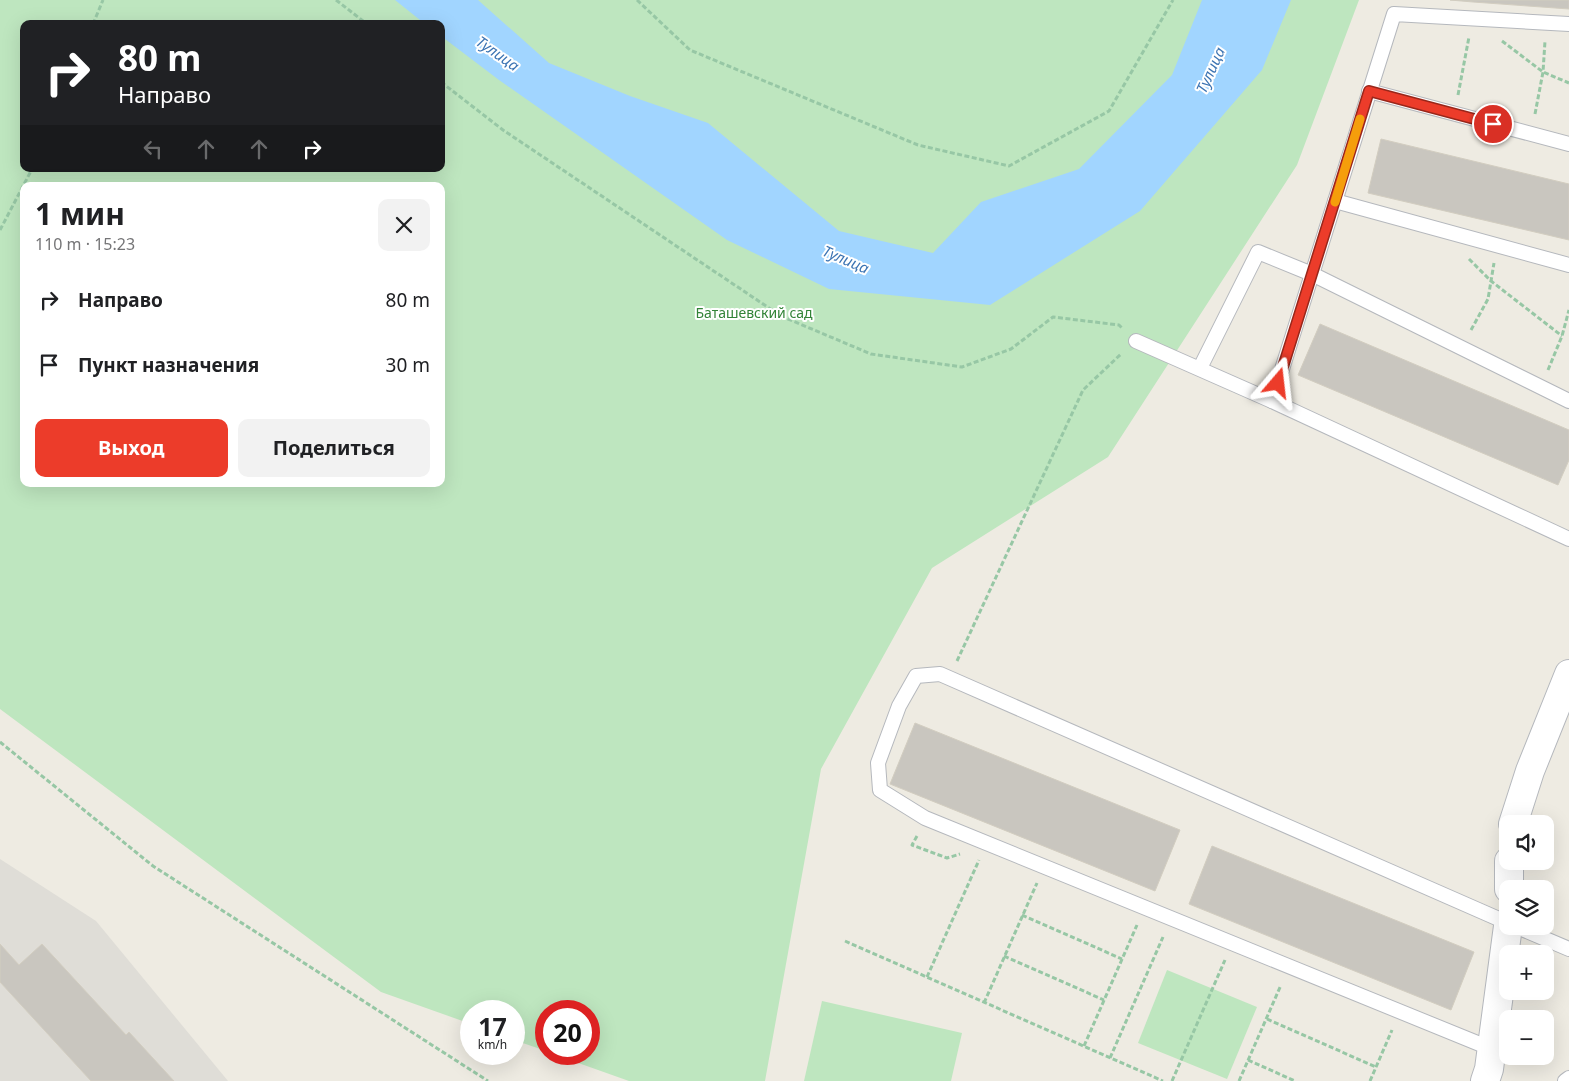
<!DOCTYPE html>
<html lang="ru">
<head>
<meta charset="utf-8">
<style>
	:root { --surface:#fff; --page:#f2f2f2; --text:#202124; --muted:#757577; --accent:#ec3c2a }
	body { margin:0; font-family:"Noto Sans",sans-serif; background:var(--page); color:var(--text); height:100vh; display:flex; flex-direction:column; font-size:19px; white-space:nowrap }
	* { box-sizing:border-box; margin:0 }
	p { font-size:16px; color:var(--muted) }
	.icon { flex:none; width:28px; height:28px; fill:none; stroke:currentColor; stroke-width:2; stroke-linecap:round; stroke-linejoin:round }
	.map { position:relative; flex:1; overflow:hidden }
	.panel { position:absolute; left:20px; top:182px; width:425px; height:305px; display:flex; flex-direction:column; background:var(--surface); border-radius:10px; box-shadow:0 5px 20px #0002 }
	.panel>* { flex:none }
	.guide { position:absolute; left:20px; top:20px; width:425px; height:152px; border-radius:10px; box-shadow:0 5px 20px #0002; background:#202124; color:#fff; overflow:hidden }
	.controls { position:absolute; left:1499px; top:815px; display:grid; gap:10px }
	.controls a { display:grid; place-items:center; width:55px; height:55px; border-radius:10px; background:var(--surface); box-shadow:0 5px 20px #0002; font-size:25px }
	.speed { position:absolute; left:460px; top:1000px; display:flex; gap:10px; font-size:25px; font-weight:700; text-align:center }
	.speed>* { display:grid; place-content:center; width:65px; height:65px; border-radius:50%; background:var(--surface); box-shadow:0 5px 20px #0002; line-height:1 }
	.speed small { font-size:12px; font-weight:400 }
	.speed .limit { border:8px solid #d22; background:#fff; color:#111 }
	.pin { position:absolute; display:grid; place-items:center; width:42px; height:42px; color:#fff; margin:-21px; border:2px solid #fff; border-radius:50%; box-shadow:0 1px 5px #0007 }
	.me { position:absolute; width:55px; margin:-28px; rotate:17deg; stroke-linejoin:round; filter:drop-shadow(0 0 4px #0008) }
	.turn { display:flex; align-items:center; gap:18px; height:105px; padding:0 15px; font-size:22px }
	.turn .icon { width:65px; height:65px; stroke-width:2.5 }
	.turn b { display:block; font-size:35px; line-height:42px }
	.lanes { display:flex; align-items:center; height:48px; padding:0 15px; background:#0003; justify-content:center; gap:25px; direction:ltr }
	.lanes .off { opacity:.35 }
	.round { display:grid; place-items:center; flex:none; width:52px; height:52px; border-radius:10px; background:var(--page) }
	.overview { display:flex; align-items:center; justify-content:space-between; height:85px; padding:0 15px }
	h1 { font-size:30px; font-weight:700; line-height:38px }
	.button { display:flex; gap:10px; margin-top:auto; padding:10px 15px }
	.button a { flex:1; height:58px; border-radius:10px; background:var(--accent); color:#fff; font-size:20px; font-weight:700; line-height:58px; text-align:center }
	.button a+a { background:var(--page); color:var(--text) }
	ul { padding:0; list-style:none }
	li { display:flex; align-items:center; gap:15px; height:65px; padding:0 15px }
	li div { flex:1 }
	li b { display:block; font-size:19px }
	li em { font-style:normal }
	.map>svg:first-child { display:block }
	.industrial { fill:#dfddd7 }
	.green { fill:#bee6bf; fill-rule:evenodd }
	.water { fill:#a1d5ff }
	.building { fill:#c9c6bf; stroke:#d2cdc0 }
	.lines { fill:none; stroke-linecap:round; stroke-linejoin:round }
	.service-casing { stroke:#b5b8bd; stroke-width:16 }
	.minor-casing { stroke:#b5b8bd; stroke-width:30 }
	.path { stroke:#97c7a5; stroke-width:3; stroke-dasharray:5 2.5; stroke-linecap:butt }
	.service { stroke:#fff; stroke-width:14 }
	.minor { stroke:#fff; stroke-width:28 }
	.route-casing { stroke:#99271b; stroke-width:12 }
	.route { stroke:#ec3c2a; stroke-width:9 }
	.slow { stroke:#f59e0b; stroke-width:9 }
	.labels { text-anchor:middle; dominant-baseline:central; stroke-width:4; stroke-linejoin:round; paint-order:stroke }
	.park-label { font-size:14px; fill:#328337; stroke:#fff }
	.water-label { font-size:15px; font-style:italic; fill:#3c74b3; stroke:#fff }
</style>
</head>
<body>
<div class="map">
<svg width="1569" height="1081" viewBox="0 0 1569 1081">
	<rect width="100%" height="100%" fill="#eeebe2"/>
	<path class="industrial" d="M 0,859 L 96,921 L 228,1081 L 0,1081 Z"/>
	<g class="green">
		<path d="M 0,0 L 1359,0 L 1297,165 L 1108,457 L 932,568 L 821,769 L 765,1081 L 629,1081 L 553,1054 L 589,1054 L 589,1011 L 546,1011 L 546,1051 L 514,1040 L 514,1011 L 471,1011 L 471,1024 L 381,992 L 0,709 ZM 24,24 L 441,24 L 441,169 L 24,169 ZM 24,186 L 441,186 L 441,484 L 24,484 Z"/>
		<path d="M 1167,970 L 1257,1007 L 1227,1079 L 1138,1043 Z"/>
		<path d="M 822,1001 L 962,1033 L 951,1081 L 804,1081 Z"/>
	</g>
	<path class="water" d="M 395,0 L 478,0 L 549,63 L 630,96 L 708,123 L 839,231 L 933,253 L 981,202 L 1079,169 L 1172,75 L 1202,0 L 1291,0 L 1262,70 L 1140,211 L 990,305 L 829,289 L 727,240 L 499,80 L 441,36 L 441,24 L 425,24 Z"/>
	<g class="building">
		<path d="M 1450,0 L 1569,0 L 1569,9 L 1473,2 Z"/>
		<path d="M 1381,139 L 1569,184 L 1569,240 L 1368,193 Z"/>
		<path d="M 1320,324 L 1569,430 L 1569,460 L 1558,485 L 1298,375 Z"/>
		<path d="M 915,723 L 1180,830 L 1155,891 L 890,784 Z"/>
		<path d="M 1212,846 L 1474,952 L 1451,1010 L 1189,904 Z"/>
		<path d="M 0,944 L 19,965 L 42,944 L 126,1035 L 129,1032 L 174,1081 L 91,1081 L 0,982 Z"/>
	</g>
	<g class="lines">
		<g class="service-casing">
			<g id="service">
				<path d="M 1369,91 L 1569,144"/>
				<path d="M 1335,201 L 1569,265"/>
				<path d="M 1136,341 L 1272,401 L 1569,539"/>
				<path d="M 1200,368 L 1258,252 L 1312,274 L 1569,401"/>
				<path d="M 1272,401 L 1394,14 L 1569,24"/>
				<path d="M 1515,926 L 1569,949"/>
				<path d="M 1492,1049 L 925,818 L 880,790 L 878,763 L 899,706 L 916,676 L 940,674 L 1508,923"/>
				<path d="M 1565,1081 L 1569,1078"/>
			</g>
		</g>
		<g class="minor-casing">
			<g id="minor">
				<path d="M 1513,824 L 1530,771 L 1569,674"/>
				<path d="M 1509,889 L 1509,861"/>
				<path d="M 1485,1081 L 1489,1069 L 1508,926"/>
			</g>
		</g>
		<g class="path">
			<path d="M 336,0 L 367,24"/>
			<path d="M 637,0 L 690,50 L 918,145 L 1009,166 L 1109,111 L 1173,0"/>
			<path d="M 93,24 L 103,0"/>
			<path d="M 1502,41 L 1543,72 L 1569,83"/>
			<path d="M 441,82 L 503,130 L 781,316 L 871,354 L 962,367 L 1011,349 L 1053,317 L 1119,325 L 1122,328"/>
			<path d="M 1458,95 L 1469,37"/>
			<path d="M 1535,114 L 1543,72 L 1545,41"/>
			<path d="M 0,230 L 32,169"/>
			<path d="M 1469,259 L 1491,281 L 1562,336"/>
			<path d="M 1471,330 L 1488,299 L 1494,263"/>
			<path d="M 1548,370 L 1562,336 L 1569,310"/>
			<path d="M 957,661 L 1083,390 L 1121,354"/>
			<path d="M 0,742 L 153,866 L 488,1081"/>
			<path d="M 917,836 L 912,845 L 947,858 L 960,854"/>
			<path d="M 1022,915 L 1122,959"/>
			<path d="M 845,941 L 1163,1081"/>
			<path d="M 1004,956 L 1104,1000"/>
			<path d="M 927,977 L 979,860"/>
			<path d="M 984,1003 L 1037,883"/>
			<path d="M 1267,1019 L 1376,1067"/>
			<path d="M 1084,1046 L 1137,925"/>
			<path d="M 1110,1058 L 1163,937"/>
			<path d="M 1248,1060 L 1295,1081"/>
			<path d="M 1172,1081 L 1225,960"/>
			<path d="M 1239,1081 L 1281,985"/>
			<path d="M 1370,1081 L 1392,1030"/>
		</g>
		<use href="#service" class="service"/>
		<use href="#minor" class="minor"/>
	</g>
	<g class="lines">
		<g class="route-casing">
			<path id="route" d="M 1278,383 L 1369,91 L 1493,124"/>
		</g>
		<use href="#route" class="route"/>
		<path class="slow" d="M 1335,202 L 1360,119"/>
	</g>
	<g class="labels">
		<g class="park-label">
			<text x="754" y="312">Баташевский сад</text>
		</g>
		<g class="water-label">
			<text transform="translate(498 53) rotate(35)">Тулица</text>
			<text transform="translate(1210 70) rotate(-66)">Тулица</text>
			<text transform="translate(846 259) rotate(23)">Тулица</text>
		</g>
	</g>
</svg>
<div class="controls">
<a><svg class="icon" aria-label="sound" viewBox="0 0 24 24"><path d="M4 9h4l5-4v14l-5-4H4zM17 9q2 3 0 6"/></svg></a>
<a><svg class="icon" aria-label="layers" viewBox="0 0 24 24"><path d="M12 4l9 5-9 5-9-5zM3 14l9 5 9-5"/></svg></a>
<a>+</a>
<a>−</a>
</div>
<div class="speed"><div>17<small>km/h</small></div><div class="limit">20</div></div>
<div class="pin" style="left:1493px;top:124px;background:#d93025"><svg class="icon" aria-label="arrive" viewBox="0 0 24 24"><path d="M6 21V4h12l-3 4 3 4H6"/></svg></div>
<svg class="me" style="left:1278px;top:383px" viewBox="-20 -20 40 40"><path d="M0-17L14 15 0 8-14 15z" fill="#ec3c2a" stroke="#fff" stroke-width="4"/></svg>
<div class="guide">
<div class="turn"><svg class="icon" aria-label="right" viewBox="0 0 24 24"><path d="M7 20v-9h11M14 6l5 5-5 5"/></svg><div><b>80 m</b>Направо</div></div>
<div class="lanes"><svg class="icon off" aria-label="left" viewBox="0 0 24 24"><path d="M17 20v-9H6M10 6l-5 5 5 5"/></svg><svg class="icon off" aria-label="ahead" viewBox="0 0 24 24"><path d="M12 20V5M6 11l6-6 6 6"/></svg><svg class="icon off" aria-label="ahead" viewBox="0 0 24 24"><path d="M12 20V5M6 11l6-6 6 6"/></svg><svg class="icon" aria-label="right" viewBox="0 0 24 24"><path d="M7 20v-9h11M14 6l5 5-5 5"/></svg></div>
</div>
<section class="panel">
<div class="overview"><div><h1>1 мин</h1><p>110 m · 15:23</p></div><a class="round"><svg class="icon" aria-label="close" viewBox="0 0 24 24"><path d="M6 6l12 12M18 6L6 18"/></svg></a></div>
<ul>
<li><svg class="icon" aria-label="right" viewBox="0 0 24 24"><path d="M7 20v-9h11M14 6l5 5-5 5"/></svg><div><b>Направо</b></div><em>80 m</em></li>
<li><svg class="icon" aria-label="arrive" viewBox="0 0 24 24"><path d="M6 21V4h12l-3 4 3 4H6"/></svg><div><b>Пункт назначения</b></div><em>30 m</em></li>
</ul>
<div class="button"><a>Выход</a><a>Поделиться</a></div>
</section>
</div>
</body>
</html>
